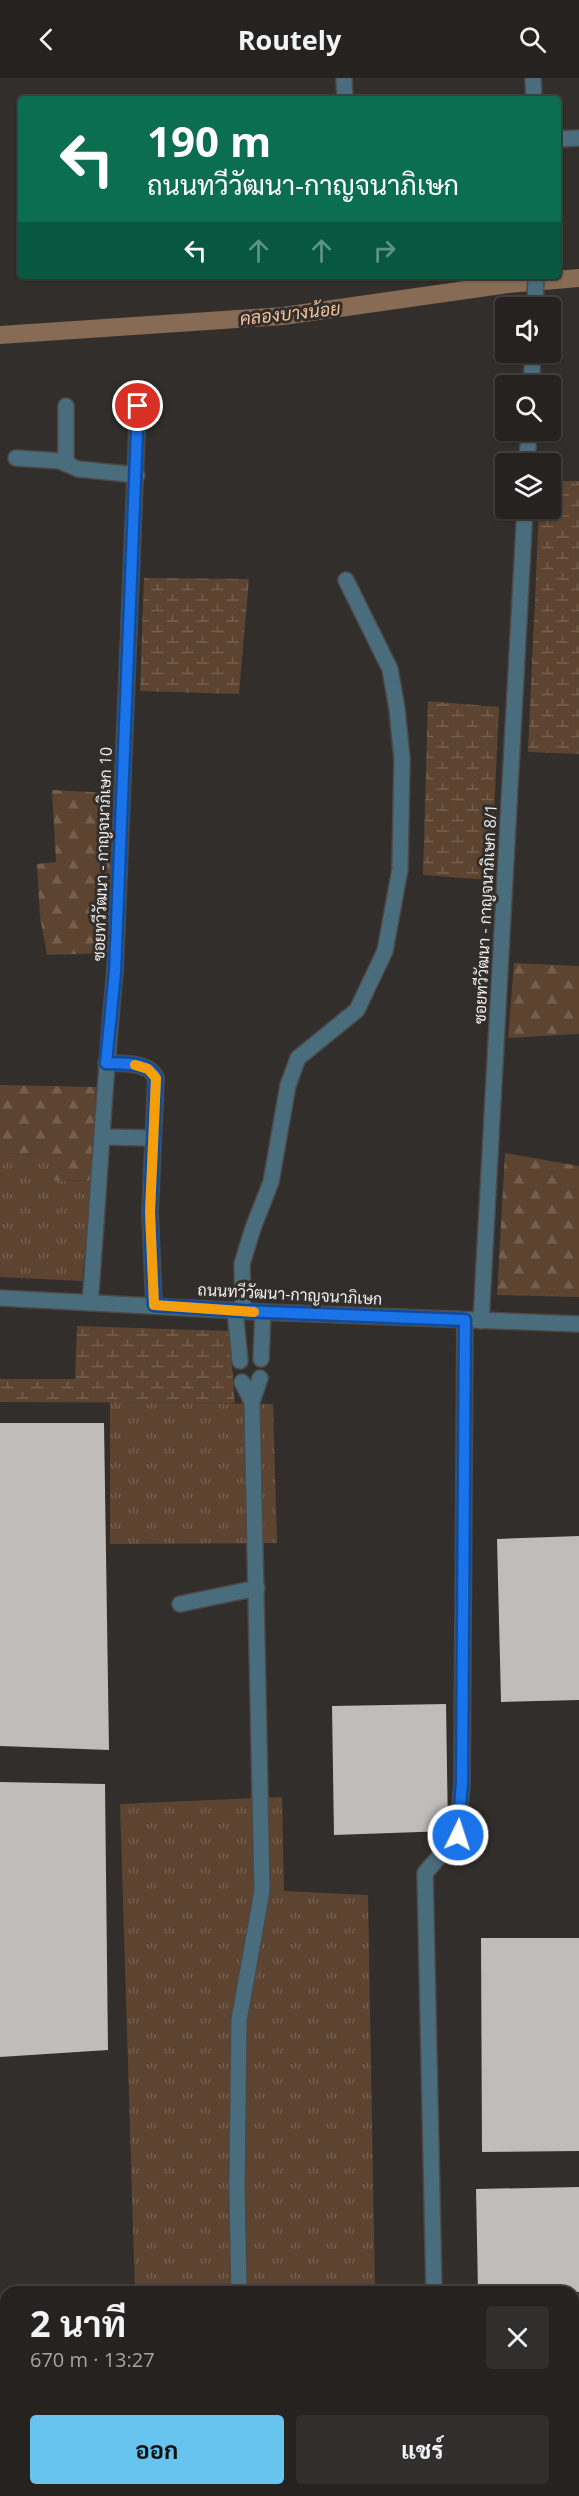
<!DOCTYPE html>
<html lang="th">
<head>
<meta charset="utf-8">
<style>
	:root { --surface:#252220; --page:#312f2d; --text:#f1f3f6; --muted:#a3a4a5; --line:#423f3e; --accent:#66c4ef }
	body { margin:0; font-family:"Open Sans",Sarabun,sans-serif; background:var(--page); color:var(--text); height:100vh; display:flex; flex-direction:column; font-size:22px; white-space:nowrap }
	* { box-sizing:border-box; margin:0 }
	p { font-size:20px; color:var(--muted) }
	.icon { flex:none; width:33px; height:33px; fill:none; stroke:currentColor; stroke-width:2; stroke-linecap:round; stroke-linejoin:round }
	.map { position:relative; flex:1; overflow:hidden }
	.side { position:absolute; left:0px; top:2208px; width:579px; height:210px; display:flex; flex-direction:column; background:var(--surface); border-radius:18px 18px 0 0; box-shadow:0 2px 4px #0004,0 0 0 2px var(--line) }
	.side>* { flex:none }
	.guide { position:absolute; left:18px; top:18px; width:543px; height:183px; border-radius:6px; box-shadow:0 2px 4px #0004,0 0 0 2px var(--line); background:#0b6e4f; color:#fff; overflow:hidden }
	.fabs { position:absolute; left:495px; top:219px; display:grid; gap:12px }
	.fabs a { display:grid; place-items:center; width:66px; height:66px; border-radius:6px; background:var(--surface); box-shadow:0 2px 4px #0004,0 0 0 2px var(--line); font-size:30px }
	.pin { position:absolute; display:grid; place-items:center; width:51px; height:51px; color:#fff; margin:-26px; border:3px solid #fff; border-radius:50%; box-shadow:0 2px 6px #0007 }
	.me { position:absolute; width:66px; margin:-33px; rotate:4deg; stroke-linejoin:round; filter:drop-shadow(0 0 4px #0008) }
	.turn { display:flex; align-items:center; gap:21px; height:126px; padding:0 30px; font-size:27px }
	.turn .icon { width:78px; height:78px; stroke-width:2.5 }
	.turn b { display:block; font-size:42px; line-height:51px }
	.lanes { display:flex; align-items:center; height:57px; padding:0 30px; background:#0003; justify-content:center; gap:30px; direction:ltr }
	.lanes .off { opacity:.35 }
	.round { display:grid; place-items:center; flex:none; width:63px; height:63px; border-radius:6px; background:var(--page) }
	.overview { display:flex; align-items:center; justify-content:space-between; height:102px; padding:0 30px }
	h1 { font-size:36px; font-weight:700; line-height:45px }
	.cta { display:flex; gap:12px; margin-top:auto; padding:12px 30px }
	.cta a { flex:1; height:69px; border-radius:6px; background:var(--accent); color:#111; font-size:24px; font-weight:700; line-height:69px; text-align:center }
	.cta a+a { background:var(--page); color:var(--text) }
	header { display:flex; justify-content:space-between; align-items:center; height:78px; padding:0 30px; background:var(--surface); font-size:27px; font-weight:700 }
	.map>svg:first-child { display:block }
	.grass { fill:url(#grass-tufts) }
	.forest { fill:url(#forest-firs) }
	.wetland { fill:url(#wetland-marsh) }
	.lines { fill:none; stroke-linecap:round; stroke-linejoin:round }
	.canal { stroke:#876b55; stroke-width:18 }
	.building { fill:#bfbcb9 }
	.minor-casing { stroke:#4c4946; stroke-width:18 }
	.major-casing { stroke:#4c4946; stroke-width:18 }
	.minor { stroke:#4a6d7e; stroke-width:15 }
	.major { stroke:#5eaace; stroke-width:15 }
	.route-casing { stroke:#114b97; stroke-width:15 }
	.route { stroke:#1a73e8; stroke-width:10 }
	.slow { stroke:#f59e0b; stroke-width:10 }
	.labels { text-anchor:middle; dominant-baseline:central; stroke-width:6; stroke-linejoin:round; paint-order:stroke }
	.street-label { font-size:16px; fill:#f2f0ee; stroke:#312e2b }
	.water-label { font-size:18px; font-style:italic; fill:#f5c29a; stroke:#312e2b }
</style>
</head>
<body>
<header><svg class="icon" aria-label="back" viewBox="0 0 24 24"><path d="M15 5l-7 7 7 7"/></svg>Routely<svg class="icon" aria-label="search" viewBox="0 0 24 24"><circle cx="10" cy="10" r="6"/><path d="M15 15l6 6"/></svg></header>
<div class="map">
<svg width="579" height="2418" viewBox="0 0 579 2418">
	<defs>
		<pattern id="grass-tufts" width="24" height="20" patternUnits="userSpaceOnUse" patternTransform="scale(1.5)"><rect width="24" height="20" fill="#5c4430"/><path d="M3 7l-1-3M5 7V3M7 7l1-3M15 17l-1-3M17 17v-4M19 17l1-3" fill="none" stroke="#745f4e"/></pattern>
		<pattern id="forest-firs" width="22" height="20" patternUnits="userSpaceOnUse" patternTransform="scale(1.5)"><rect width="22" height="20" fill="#5c4430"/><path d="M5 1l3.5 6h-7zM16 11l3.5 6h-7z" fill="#745f4e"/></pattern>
		<pattern id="wetland-marsh" width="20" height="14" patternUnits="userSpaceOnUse" patternTransform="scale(1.5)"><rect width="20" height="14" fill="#5c4430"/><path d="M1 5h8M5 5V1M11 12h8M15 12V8" fill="none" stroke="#745f4e"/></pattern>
	</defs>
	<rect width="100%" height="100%" fill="#312e2b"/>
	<g class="grass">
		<path d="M 50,1075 L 52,1103 L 92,1102 L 82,1203 L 0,1199 L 0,1076 Z"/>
		<path d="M 110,1324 L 273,1326 L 277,1465 L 110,1466 Z"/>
		<path d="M 282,1719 L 284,1813 L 368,1817 L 375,2214 L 135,2214 L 120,1726 Z"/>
	</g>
	<g class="forest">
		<path d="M 52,712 L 111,715 L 110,875 L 47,877 L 40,839 L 37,786 L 56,784 Z"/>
		<path d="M 514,885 L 579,888 L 579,956 L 508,960 Z"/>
		<path d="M 0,1007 L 96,1009 L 92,1102 L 51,1103 L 50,1075 L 0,1076 Z"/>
		<path d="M 505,1075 L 579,1088 L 579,1219 L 497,1217 Z"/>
	</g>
	<g class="wetland">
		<path d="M 551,403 L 579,403 L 579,676 L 528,674 L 539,431 L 550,430 Z"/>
		<path d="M 144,500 L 249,501 L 239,616 L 140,613 Z"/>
		<path d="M 428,623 L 499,629 L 491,802 L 423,797 Z"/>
		<path d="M 77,1248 L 229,1253 L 235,1325 L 0,1324 L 0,1301 L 75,1301 Z"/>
	</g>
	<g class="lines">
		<g class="canal">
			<path d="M 0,257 L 283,238 L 508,206 L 579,200"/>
			<path d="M 573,2334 L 579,2334"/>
			<path d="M 0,2347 L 6,2347"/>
		</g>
	</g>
	<g class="building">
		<path d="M 0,1345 L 104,1345 L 109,1672 L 0,1668 Z"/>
		<path d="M 579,1458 L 579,1622 L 501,1624 L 497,1461 Z"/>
		<path d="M 446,1626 L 448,1753 L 334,1757 L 332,1628 Z"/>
		<path d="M 0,1704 L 105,1706 L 108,1972 L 0,1979 Z"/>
		<path d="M 481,1860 L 579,1860 L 579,2073 L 482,2074 Z"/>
		<path d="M 579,2109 L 579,2214 L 478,2214 L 476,2111 Z"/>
	</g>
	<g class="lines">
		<g class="minor-casing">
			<g id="minor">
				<path d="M 344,0 L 345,21"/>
				<path d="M 533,0 L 534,21"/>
				<path d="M 558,61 L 579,60"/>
				<path d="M 535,230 L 536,198"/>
				<path d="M 531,308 L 533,274"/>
				<path d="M 66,328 L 66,386"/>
				<path d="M 16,380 L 60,383 L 78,391 L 137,397"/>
				<path d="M 527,386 L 529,352"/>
				<path d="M 106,985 C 122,986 149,983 156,1000 L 150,1134 L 154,1227"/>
				<path d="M 103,1059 L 153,1060"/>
				<path d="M 0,1220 L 263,1234 L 579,1246"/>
				<path d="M 90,1225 C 99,1114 104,1004 115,893 L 138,328"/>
				<path d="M 235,1233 L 240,1283"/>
				<path d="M 243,1233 L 242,1186 L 253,1150 L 271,1104 L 288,1007 L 298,980 L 357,932 L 385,873 L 400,791 L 402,681 L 397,631 L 390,591 L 346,502"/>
				<path d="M 481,1243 L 525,430"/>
				<path d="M 261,1281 L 263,1234"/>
				<path d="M 242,1304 L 252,1324"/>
				<path d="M 180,1526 L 257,1510"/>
				<path d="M 239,2214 L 237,2111 L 239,1942 L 262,1813 L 252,1324 L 260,1300"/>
				<path d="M 434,2214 L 425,1795 L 458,1757 L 462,1704 L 465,1242"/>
				<path d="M 243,2412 L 243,2418"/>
			</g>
		</g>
		<g class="major-casing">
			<g id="major">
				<path d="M 573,2297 L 579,2297"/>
				<path d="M 0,2309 L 6,2309"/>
				<path d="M 573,2378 L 579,2378"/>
				<path d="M 0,2390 L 6,2390"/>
			</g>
		</g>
		<use href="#minor" class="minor"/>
		<use href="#major" class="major"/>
	</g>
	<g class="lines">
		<g class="route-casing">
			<path id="route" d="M 138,328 L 115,894 L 106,985 C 122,986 149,983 156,1000 L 150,1134 L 154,1227 L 243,1233 L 465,1242 L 462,1704 L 458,1757"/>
		</g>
		<use href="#route" class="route"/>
		<path class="slow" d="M 135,987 L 148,991 L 156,1000 L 150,1134 L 154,1227 L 254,1234"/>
	</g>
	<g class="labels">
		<g class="street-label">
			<text transform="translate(102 776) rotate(-88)">ซอยทวีวัฒนา - กาญจนาภิเษก 10</text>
			<text transform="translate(485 836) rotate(-87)">ซอยทวีวัฒนา - กาญจนาภิเษก 8/1</text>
			<text transform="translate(290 1216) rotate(3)">ถนนทวีวัฒนา-กาญจนาภิเษก</text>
		</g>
		<g class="water-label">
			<text transform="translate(290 235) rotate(-6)">คลองบางน้อย</text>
		</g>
	</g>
</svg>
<div class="fabs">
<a><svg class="icon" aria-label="sound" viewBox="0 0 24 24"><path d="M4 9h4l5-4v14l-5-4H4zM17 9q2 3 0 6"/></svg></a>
<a><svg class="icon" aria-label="search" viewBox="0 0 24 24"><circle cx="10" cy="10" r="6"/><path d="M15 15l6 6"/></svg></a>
<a><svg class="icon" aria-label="layers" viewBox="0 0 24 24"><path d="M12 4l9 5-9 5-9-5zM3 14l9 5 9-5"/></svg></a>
</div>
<div class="pin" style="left:138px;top:328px;background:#d93025"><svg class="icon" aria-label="arrive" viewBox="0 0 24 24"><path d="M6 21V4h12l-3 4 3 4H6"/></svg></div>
<svg class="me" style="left:458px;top:1757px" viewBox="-20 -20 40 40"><circle r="17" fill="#1a73e8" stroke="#fff" stroke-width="3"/><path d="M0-11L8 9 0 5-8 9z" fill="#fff"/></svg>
<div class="guide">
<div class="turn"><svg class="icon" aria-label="left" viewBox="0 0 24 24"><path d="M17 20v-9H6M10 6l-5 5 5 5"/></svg><div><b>190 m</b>ถนนทวีวัฒนา-กาญจนาภิเษก</div></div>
<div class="lanes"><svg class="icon" aria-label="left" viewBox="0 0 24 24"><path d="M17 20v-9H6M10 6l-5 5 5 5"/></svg><svg class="icon off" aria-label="ahead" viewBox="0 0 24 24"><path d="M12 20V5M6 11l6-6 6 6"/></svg><svg class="icon off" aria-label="ahead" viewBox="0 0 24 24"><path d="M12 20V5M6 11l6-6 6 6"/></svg><svg class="icon off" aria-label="right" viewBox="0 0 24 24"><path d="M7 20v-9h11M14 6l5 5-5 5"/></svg></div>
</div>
<section class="side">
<div class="overview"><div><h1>2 นาที</h1><p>670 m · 13:27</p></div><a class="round"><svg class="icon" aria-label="close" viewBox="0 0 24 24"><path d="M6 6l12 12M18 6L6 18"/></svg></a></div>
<div class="cta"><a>ออก</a><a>แชร์</a></div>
</section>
</div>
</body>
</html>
